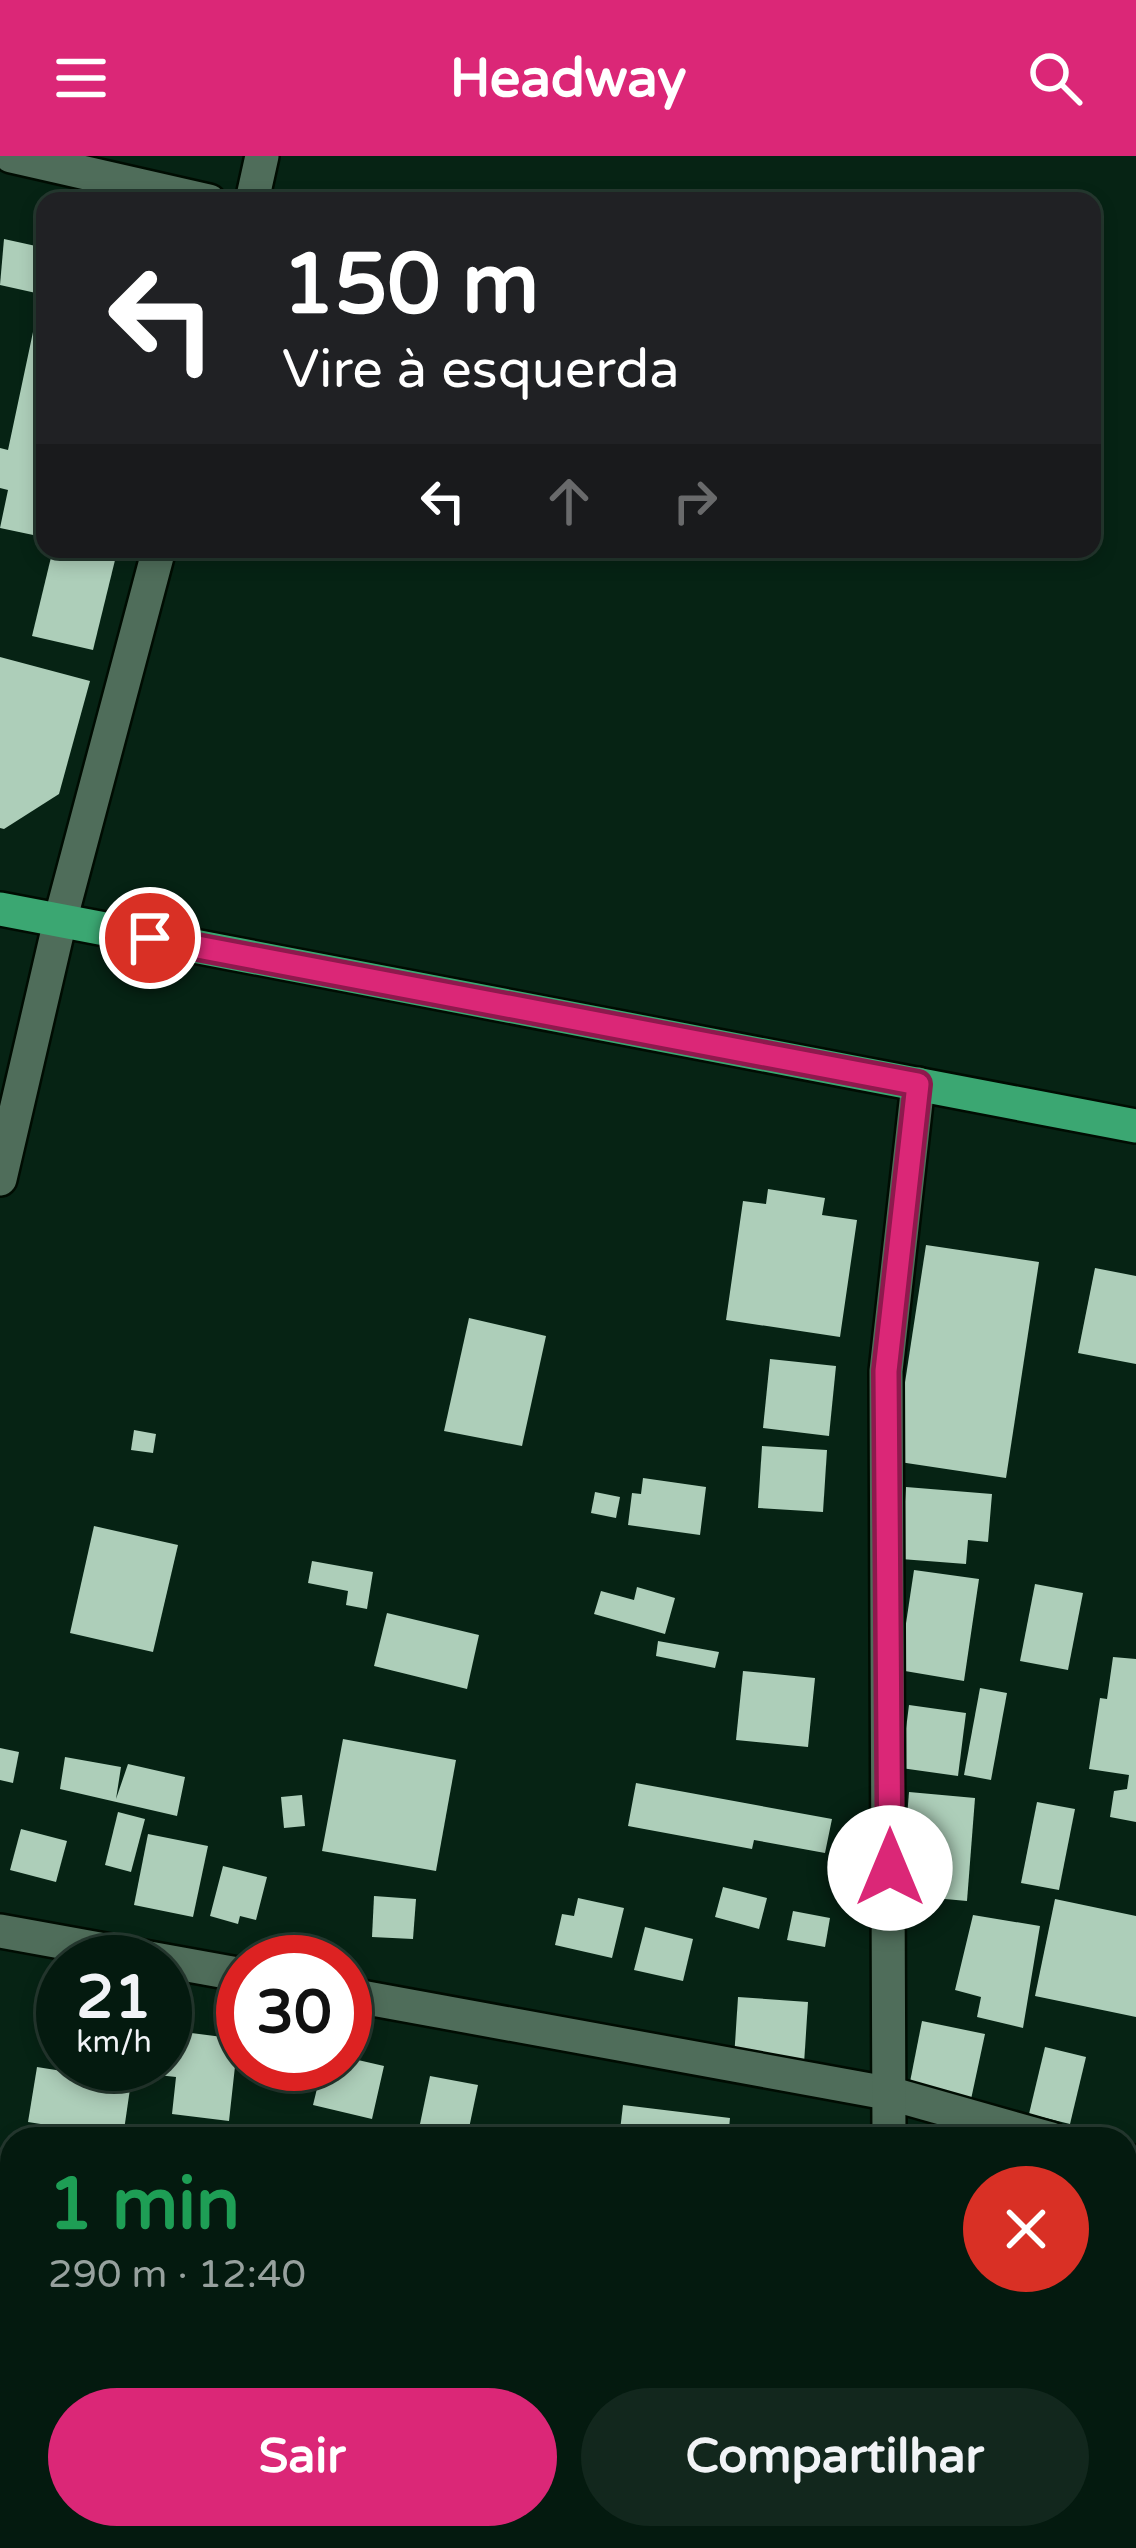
<!DOCTYPE html>
<html lang="pt">
<head>
<meta charset="utf-8">
<style>
	:root { --surface:#041a0f; --page:#12271d; --text:#f1f3f6; --muted:#97a19e; --line:#25382f; --accent:#db2777 }
	body { margin:0; font-family:"Varela Round",sans-serif; background:var(--page); color:var(--text); height:100vh; display:flex; flex-direction:column; font-size:45px; white-space:nowrap }
	* { box-sizing:border-box; margin:0 }
	p { font-size:39px; color:var(--muted) }
	.icon { flex:none; width:66px; height:66px; fill:none; stroke:currentColor; stroke-width:2; stroke-linecap:round; stroke-linejoin:round }
	.map { position:relative; flex:1; overflow:hidden }
	.panel { position:absolute; left:0px; top:1971px; width:1137px; height:423px; display:flex; flex-direction:column; background:var(--surface); border-radius:36px 36px 0 0; box-shadow:0 6px 18px #0003,0 0 0 3px var(--line) }
	.panel>* { flex:none }
	.hud { position:absolute; left:36px; top:36px; width:1065px; height:366px; border-radius:24px; box-shadow:0 6px 18px #0003,0 0 0 3px var(--line); background:#202124; color:#fff; overflow:hidden }
	.speed { position:absolute; left:36px; top:1779px; display:flex; gap:24px; font-size:60px; font-weight:700; text-align:center }
	.speed>* { display:grid; place-content:center; width:156px; height:156px; border-radius:50%; background:var(--surface); box-shadow:0 6px 18px #0003,0 0 0 3px var(--line); line-height:1 }
	.speed small { font-size:30px; font-weight:400 }
	.speed .limit { border:18px solid #d22; background:#fff; color:#111 }
	.pin { position:absolute; display:grid; place-items:center; width:102px; height:102px; color:#fff; margin:-51px; border:6px solid #fff; border-radius:50%; box-shadow:0 3px 12px #0007 }
	.me { position:absolute; width:132px; margin:-66px; rotate:0deg; stroke-linejoin:round; filter:drop-shadow(0 0 9px #0008) }
	.turn { display:flex; align-items:center; gap:42px; height:252px; padding:0 48px; font-size:54px }
	.turn .icon { width:156px; height:156px; stroke-width:2.5 }
	.turn b { display:block; font-size:84px; line-height:102px }
	.lanes { display:flex; align-items:center; height:114px; padding:0 48px; background:#0003; justify-content:center; gap:60px; direction:ltr }
	.lanes .off { opacity:.35 }
	.round { display:grid; place-items:center; flex:none; width:126px; height:126px; border-radius:63px; background:var(--page) }
	.overview { display:flex; align-items:center; justify-content:space-between; height:204px; padding:0 48px }
	h1 { font-size:72px; font-weight:800; line-height:90px; color:#1e9e55 }
	.cta { display:flex; gap:24px; margin-top:auto; padding:24px 48px }
	.cta a { flex:1; height:138px; border-radius:72px; background:var(--accent); color:#fff; font-size:48px; font-weight:800; line-height:138px; text-align:center }
	.cta a+a { background:var(--page); color:var(--text) }
	header { display:flex; justify-content:space-between; align-items:center; height:156px; padding:0 48px; background:var(--accent); color:#fff; font-size:54px; font-weight:800 }
	.map>svg:first-child { display:block }
	.building { fill:#adceb9 }
	.lines { fill:none; stroke-linecap:round; stroke-linejoin:round }
	.minor-casing { stroke:#000c02; stroke-width:38 }
	.primary-casing { stroke:#000c02; stroke-width:38 }
	.minor { stroke:#4f6d5a; stroke-width:33 }
	.primary { stroke:#3ba772; stroke-width:33 }
	.route-casing { stroke:#8e194d; stroke-width:30 }
	.route { stroke:#db2777; stroke-width:21 }
</style>
</head>
<body>
<header><svg class="icon" aria-label="menu" viewBox="0 0 24 24"><path d="M4 6h16M4 12h16M4 18h16"/></svg>Headway<svg class="icon" aria-label="search" viewBox="0 0 24 24"><circle cx="10" cy="10" r="6"/><path d="M15 15l6 6"/></svg></header>
<div class="map">
<svg width="1136" height="2392" viewBox="0 0 1136 2392">
	<rect width="100%" height="100%" fill="#062314"/>
	<g class="building">
		<path d="M 4,83 L 45,92 L 45,139 L 0,129 Z"/>
		<path d="M 33,176 L 45,179 L 45,347 L 38,380 L 0,372 L 8,334 L 0,332 L 0,292 L 8,294 Z"/>
		<path d="M 53,393 L 86,393 L 116,400 L 93,494 L 32,480 Z"/>
		<path d="M 0,501 L 90,525 L 59,638 L 4,673 L 0,672 Z"/>
		<path d="M 768,1033 L 825,1042 L 822,1059 L 857,1064 L 840,1181 L 726,1164 L 743,1045 L 766,1048 Z"/>
		<path d="M 926,1089 L 1039,1106 L 1006,1322 L 893,1305 Z"/>
		<path d="M 1095,1112 L 1136,1120 L 1136,1208 L 1078,1197 Z"/>
		<path d="M 469,1162 L 546,1180 L 522,1290 L 444,1275 Z"/>
		<path d="M 770,1203 L 836,1210 L 829,1280 L 763,1272 Z"/>
		<path d="M 134,1274 L 156,1278 L 153,1297 L 131,1294 Z"/>
		<path d="M 762,1290 L 827,1294 L 823,1356 L 758,1352 Z"/>
		<path d="M 643,1322 L 706,1331 L 700,1379 L 628,1369 L 632,1337 L 641,1338 Z"/>
		<path d="M 906,1331 L 992,1338 L 988,1386 L 968,1384 L 966,1408 L 901,1403 Z"/>
		<path d="M 595,1336 L 620,1341 L 616,1362 L 591,1357 Z"/>
		<path d="M 94,1370 L 178,1389 L 153,1496 L 70,1477 Z"/>
		<path d="M 312,1405 L 373,1416 L 367,1453 L 346,1449 L 348,1435 L 308,1427 Z"/>
		<path d="M 914,1414 L 979,1423 L 964,1525 L 899,1514 Z"/>
		<path d="M 1035,1428 L 1083,1437 L 1068,1514 L 1020,1505 Z"/>
		<path d="M 637,1431 L 675,1442 L 665,1478 L 594,1458 L 601,1435 L 634,1444 Z"/>
		<path d="M 387,1457 L 479,1479 L 467,1533 L 374,1510 Z"/>
		<path d="M 658,1485 L 719,1496 L 715,1512 L 656,1500 Z"/>
		<path d="M 1113,1501 L 1136,1503 L 1136,1666 L 1110,1661 L 1114,1635 L 1127,1633 L 1129,1619 L 1089,1613 L 1100,1542 L 1107,1543 Z"/>
		<path d="M 743,1515 L 815,1522 L 808,1591 L 736,1584 Z"/>
		<path d="M 980,1532 L 1007,1537 L 991,1624 L 964,1619 Z"/>
		<path d="M 909,1549 L 966,1557 L 958,1620 L 901,1612 Z"/>
		<path d="M 343,1583 L 456,1604 L 436,1715 L 322,1695 Z"/>
		<path d="M 0,1592 L 19,1596 L 13,1627 L 0,1624 Z"/>
		<path d="M 65,1601 L 121,1611 L 116,1643 L 128,1608 L 185,1621 L 177,1660 L 60,1633 Z"/>
		<path d="M 636,1627 L 832,1663 L 825,1697 L 754,1684 L 752,1693 L 628,1670 Z"/>
		<path d="M 909,1636 L 975,1642 L 967,1745 L 901,1739 Z"/>
		<path d="M 302,1639 L 305,1670 L 284,1672 L 281,1641 Z"/>
		<path d="M 1037,1646 L 1075,1653 L 1059,1734 L 1021,1727 Z"/>
		<path d="M 118,1656 L 145,1663 L 131,1716 L 105,1709 Z"/>
		<path d="M 21,1673 L 67,1685 L 56,1726 L 10,1714 Z"/>
		<path d="M 148,1678 L 208,1690 L 193,1761 L 134,1749 Z"/>
		<path d="M 223,1710 L 267,1721 L 256,1764 L 240,1760 L 238,1768 L 210,1760 Z"/>
		<path d="M 723,1731 L 767,1742 L 759,1773 L 715,1761 Z"/>
		<path d="M 374,1740 L 416,1743 L 413,1783 L 372,1781 Z"/>
		<path d="M 578,1742 L 624,1752 L 612,1802 L 555,1789 L 562,1758 L 574,1760 Z"/>
		<path d="M 1055,1743 L 1136,1760 L 1136,1861 L 1035,1840 Z"/>
		<path d="M 793,1755 L 830,1762 L 825,1791 L 787,1784 Z"/>
		<path d="M 973,1759 L 1040,1770 L 1023,1872 L 977,1861 L 981,1841 L 955,1834 Z"/>
		<path d="M 645,1771 L 693,1783 L 683,1825 L 634,1814 Z"/>
		<path d="M 165,1839 L 172,1840 L 168,1874 L 238,1883 L 229,1965 L 172,1958 L 176,1921 L 131,1916 L 132,1908 L 165,1908 Z"/>
		<path d="M 738,1841 L 808,1846 L 804,1908 L 734,1903 Z"/>
		<path d="M 922,1865 L 985,1878 L 970,1948 L 908,1936 Z"/>
		<path d="M 1045,1891 L 1086,1901 L 1070,1968 L 1029,1958 Z"/>
		<path d="M 345,1901 L 384,1910 L 372,1963 L 313,1949 L 323,1908 L 345,1908 Z"/>
		<path d="M 37,1911 L 131,1926 L 123,1981 L 28,1966 Z"/>
		<path d="M 430,1920 L 478,1929 L 468,1977 L 420,1968 Z"/>
		<path d="M 623,1949 L 730,1962 L 728,1983 L 619,1983 Z"/>
		<path d="M 1125,2208 L 1136,2210 L 1136,2255 L 1125,2253 Z"/>
		<path d="M 0,2244 L 12,2246 L 11,2288 L 0,2286 Z"/>
		<path d="M 468,2382 L 500,2382 L 498,2392 L 458,2392 L 459,2385 L 467,2386 Z"/>
		<path d="M 539,2382 L 608,2382 L 606,2392 L 537,2392 Z"/>
		<path d="M 725,2382 L 818,2382 L 817,2392 L 724,2392 Z"/>
		<path d="M 894,2382 L 959,2382 L 958,2392 L 892,2392 Z"/>
	</g>
	<g class="lines">
		<g class="minor-casing">
			<g id="minor">
				<path d="M 11,0 L 209,45"/>
				<path d="M 252,45 L 262,0"/>
				<path d="M 0,1023 L 60,765 L 159,393"/>
				<path d="M 0,1775 L 243,1819"/>
				<path d="M 345,1838 L 892,1938 L 1051,1983"/>
				<path d="M 889,1983 L 886,1215 L 918,928"/>
				<path d="M 1125,2004 L 1136,2007"/>
				<path d="M 0,2090 L 12,2092"/>
				<path d="M 1125,2292 L 1136,2294"/>
				<path d="M 0,2382 L 57,2392"/>
				<path d="M 251,2392 L 252,2382"/>
				<path d="M 856,2392 L 857,2382"/>
			</g>
		</g>
		<g class="primary-casing">
			<path id="primary" d="M 0,753 L 1136,970"/>
		</g>
		<use href="#minor" class="minor"/>
		<use href="#primary" class="primary"/>
	</g>
	<g class="lines">
		<g class="route-casing">
			<path id="route" d="M 150,782 L 918,928 L 886,1215 L 890,1712"/>
		</g>
		<use href="#route" class="route"/>
	</g>
</svg>
<div class="speed"><div>21<small>km/h</small></div><div class="limit">30</div></div>
<div class="pin" style="left:150px;top:782px;background:#d93025"><svg class="icon" aria-label="arrive" viewBox="0 0 24 24"><path d="M6 21V4h12l-3 4 3 4H6"/></svg></div>
<svg class="me" style="left:890px;top:1712px" viewBox="-20 -20 40 40"><circle r="19" fill="#fff"/><path d="M0-13L10 11 0 6-10 11z" fill="#db2777"/></svg>
<div class="hud">
<div class="turn"><svg class="icon" aria-label="left" viewBox="0 0 24 24"><path d="M17 20v-9H6M10 6l-5 5 5 5"/></svg><div><b>150 m</b>Vire à esquerda</div></div>
<div class="lanes"><svg class="icon" aria-label="left" viewBox="0 0 24 24"><path d="M17 20v-9H6M10 6l-5 5 5 5"/></svg><svg class="icon off" aria-label="ahead" viewBox="0 0 24 24"><path d="M12 20V5M6 11l6-6 6 6"/></svg><svg class="icon off" aria-label="right" viewBox="0 0 24 24"><path d="M7 20v-9h11M14 6l5 5-5 5"/></svg></div>
</div>
<section class="panel">
<div class="overview"><div><h1>1 min</h1><p>290 m · 12:40</p></div><a class="round" style="background:#d93025;color:#fff"><svg class="icon" aria-label="close" viewBox="0 0 24 24"><path d="M6 6l12 12M18 6L6 18"/></svg></a></div>
<div class="cta"><a>Sair</a><a>Compartilhar</a></div>
</section>
</div>
</body>
</html>
